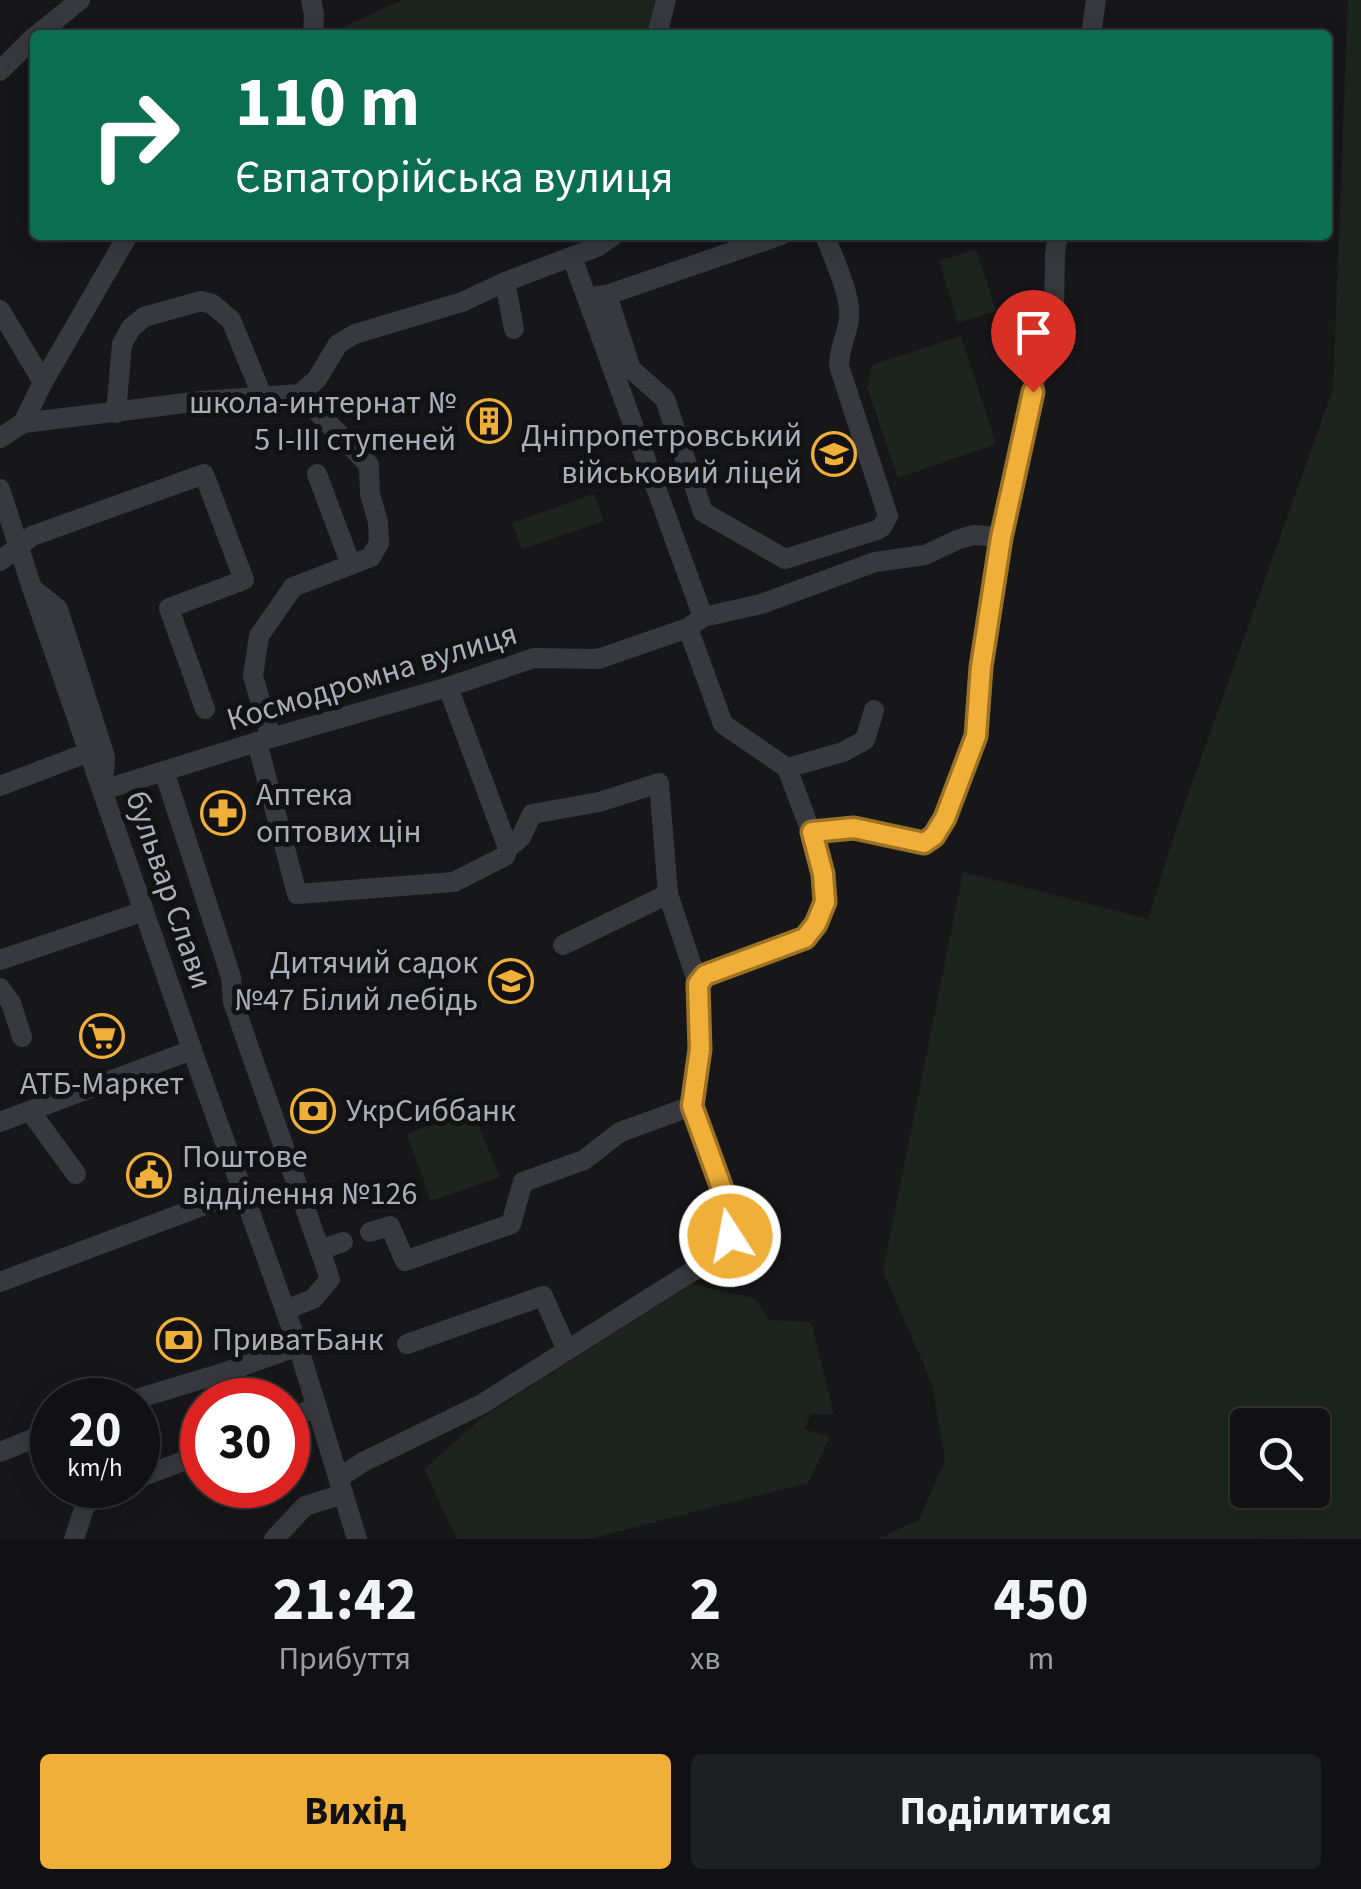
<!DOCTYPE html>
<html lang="uk">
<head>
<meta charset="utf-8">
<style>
	:root { --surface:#111113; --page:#1e1f21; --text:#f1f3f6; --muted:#9c9da0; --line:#303133; --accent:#f0af38 }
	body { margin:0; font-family:"Source Sans 3",sans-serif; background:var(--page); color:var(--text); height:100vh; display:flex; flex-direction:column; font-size:38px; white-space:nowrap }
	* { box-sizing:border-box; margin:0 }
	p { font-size:32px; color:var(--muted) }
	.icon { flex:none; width:55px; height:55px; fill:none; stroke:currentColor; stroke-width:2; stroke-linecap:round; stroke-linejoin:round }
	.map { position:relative; height:1539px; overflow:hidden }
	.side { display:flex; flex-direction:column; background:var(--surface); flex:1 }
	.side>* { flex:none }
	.guide { position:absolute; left:30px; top:30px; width:1302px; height:210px; border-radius:10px; box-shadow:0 5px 25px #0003,0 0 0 2px var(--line); background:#0b6e4f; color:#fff; overflow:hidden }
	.buttons { position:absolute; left:1230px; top:1408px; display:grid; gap:20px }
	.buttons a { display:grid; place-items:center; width:100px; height:100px; border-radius:10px; background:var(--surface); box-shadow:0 5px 25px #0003,0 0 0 2px var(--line); font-size:50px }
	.speed { position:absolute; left:30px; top:1378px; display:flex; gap:20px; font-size:50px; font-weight:700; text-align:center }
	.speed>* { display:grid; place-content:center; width:130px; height:130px; border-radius:50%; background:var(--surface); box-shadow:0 5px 25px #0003,0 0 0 2px var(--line); line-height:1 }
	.speed small { font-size:25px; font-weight:400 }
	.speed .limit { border:15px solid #d22; background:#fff; color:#111 }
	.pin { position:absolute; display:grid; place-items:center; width:85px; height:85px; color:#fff; margin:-102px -42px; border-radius:50% 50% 50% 0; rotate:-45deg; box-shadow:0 0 10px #0007 }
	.pin .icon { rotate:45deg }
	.me { position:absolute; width:110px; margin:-55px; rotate:349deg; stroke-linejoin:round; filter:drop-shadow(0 0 8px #0008) }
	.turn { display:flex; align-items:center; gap:35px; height:210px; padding:0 40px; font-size:45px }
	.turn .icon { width:130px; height:130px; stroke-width:2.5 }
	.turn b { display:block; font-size:70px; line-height:85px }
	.eta { display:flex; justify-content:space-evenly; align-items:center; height:170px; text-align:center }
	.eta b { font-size:60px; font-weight:700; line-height:70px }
	.primary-button { display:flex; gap:20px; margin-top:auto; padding:20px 40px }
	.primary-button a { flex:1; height:115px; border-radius:10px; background:var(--accent); color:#111; font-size:40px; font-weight:700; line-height:115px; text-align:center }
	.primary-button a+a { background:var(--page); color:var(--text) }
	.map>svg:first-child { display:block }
	.green { fill:#1d241e; fill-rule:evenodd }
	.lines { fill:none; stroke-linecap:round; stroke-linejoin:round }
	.minor { stroke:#38393e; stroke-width:20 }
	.route-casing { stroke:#9c7224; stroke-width:25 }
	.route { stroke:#f0af38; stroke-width:18 }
	.labels { text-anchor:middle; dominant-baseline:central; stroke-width:10; stroke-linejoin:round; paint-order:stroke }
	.poi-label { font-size:32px; fill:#a9aeb8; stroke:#121214; text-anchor:start }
	.street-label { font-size:32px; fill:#a9aeb8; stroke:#121214 }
</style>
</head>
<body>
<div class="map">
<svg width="1361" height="1539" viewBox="0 0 1361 1539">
	<rect width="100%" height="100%" fill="#171719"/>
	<g class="green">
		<path d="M 402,0 L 655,0 L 647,35 L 326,35 Z"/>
		<path d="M 1348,0 L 1361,0 L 1361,1539 L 877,1539 L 919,1520 L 945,1460 L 932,1384 L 883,1271 L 963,872 L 1148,919 L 1179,820 L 1333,389 ZM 1312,1425 L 1312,1490 L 1248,1490 L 1248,1425 Z"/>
		<path d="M 976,249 L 996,311 L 958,323 L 939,261 Z"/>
		<path d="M 961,336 L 996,444 L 898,478 L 867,387 L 872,365 Z"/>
		<path d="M 594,494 L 604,521 L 522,549 L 512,523 Z"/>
		<path d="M 472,1110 L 500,1177 L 431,1201 L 407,1134 Z"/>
		<path d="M 692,1284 L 754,1298 L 769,1320 L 811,1322 L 834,1414 L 811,1414 L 804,1429 L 830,1437 L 808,1483 L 588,1539 L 457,1539 L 424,1469 L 483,1417 Z"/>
	</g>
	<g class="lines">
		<g class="minor">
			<path d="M 311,0 L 314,14 L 313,35"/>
			<path d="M 37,35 L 80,0"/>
			<path d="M 657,35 L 666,0"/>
			<path d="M 1091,35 L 1096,0"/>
			<path d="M 0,71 L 35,36"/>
			<path d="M 572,257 L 703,617"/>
			<path d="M 505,282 L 514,329"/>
			<path d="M 607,295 L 631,369 L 665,399 L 703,512 L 785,559 L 877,530 L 882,527 L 888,516 L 839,366 C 839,347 847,336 849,319 C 852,296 833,258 825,235"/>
			<path d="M 597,296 L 607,295 L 781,235"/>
			<path d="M 0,310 L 43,382"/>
			<path d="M 116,413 L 122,344 L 131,328 L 144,317 L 201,301 L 212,304 L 231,320 L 263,398"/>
			<path d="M 23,423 L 43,382 L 128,235"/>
			<path d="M 0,438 L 23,423 L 202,401 L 300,394 L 317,379 L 338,344 L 355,334 L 462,302 L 505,282 L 597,247 L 614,235"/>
			<path d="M 317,474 L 351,565"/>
			<path d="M 0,489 L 32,588 L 192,1050 L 298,1346 L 357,1539"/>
			<path d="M 0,561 L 32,536 L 204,474 L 244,580 L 169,608 L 205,709"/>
			<path d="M 32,588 L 58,609 L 105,757 L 103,790 L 257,742 L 448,687 L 534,658 L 598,659 L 688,628 L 703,617 L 761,604 L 875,562 L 925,555 L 957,540 L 973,535 L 1001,537"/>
			<path d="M 688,628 L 723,724 L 787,768 L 811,832"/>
			<path d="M 271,738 L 253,676 L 259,636 L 293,587 L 371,557 L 379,543 L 378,522 L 370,494 L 369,465 L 300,394"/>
			<path d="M 257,742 L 297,894 L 454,882 L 505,856 L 508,848 L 448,687"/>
			<path d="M 787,768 L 843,752 L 865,740 L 874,710"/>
			<path d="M 164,771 L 231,977 L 233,1002 L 330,1279 L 313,1299 L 285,1310"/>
			<path d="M 0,786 L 89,752"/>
			<path d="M 508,848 L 521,837 L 532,814 L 599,802 L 659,783 L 668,894 L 698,984"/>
			<path d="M 563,945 L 668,894"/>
			<path d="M 0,960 L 144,911"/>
			<path d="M 0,988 L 11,1003 L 22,1037"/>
			<path d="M 30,1111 L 76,1174"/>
			<path d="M 0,1122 L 192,1050"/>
			<path d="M 370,1232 L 390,1226 L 405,1261 L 511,1224 L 523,1182 L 584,1160 L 620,1132 L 692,1106"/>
			<path d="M 320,1250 L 343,1242"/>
			<path d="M 0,1282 L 242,1191"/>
			<path d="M 407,1344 L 543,1296 L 567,1350"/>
			<path d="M 133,1400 L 229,1371 L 298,1346"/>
			<path d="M 288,1419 L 317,1407"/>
			<path d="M 0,1452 L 52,1431"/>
			<path d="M 138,1478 L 202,1454"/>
			<path d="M 339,1478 L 363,1462 L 482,1404 L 715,1257 L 726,1246 L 730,1235 L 732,1216 L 692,1106 L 700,1049 L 698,984 L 705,975 L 805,938 L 816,924 L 825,902 L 823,874 L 811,832 L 853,827 L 924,843 L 934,836 L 945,818 L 976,736 L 981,667 L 1001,537 L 1041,356 L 1054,309 L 1055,254 L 1058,235"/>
			<path d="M 74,1539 L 88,1497 L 98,1493"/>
			<path d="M 274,1539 L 305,1506 L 343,1494"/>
		</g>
	</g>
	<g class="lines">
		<g class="route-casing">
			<path id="route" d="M 730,1236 L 732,1216 L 692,1106 L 700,1049 L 698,984 L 705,975 L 805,938 L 816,924 L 825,902 L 823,874 L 812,832 L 854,828 L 924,843 L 934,836 L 945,818 L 976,736 L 981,667 L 1001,538 L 1033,392"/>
		</g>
		<use href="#route" class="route"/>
	</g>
	<defs>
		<g id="building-ring" transform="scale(2.25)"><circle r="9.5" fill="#121214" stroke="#f0af38" stroke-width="1.5"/><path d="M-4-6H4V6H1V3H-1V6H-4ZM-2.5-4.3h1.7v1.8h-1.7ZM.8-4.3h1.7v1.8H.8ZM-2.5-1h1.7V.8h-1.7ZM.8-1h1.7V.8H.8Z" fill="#f0af38"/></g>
		<g id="school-ring" transform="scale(2.25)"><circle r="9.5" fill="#121214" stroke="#f0af38" stroke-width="1.5"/><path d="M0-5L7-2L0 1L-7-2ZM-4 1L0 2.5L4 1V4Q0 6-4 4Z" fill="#f0af38"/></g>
		<g id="pharmacy-ring" transform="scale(2.25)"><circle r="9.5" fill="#121214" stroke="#f0af38" stroke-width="1.5"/><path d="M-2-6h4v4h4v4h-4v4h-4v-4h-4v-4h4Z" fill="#f0af38"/></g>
		<g id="supermarket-ring" transform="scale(2.25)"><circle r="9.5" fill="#121214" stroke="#f0af38" stroke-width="1.5"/><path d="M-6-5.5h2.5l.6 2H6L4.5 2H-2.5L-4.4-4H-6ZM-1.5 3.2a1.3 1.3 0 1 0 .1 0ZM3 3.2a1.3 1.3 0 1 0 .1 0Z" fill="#f0af38"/></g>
		<g id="bank-ring" transform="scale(2.25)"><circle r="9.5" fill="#121214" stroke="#f0af38" stroke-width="1.5"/><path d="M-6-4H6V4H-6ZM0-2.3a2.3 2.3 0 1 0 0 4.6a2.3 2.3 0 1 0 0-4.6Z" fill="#f0af38"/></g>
		<g id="civic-ring" transform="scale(2.25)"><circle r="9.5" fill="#121214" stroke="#f0af38" stroke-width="1.5"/><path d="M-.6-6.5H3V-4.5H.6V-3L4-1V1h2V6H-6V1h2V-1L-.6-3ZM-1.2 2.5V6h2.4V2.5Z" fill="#f0af38"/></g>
	</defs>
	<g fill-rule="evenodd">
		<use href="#building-ring" x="489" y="421"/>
		<use href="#school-ring" x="834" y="454"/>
		<use href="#pharmacy-ring" x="223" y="813"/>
		<use href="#school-ring" x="511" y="981"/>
		<use href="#supermarket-ring" x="102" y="1036"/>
		<use href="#bank-ring" x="313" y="1111"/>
		<use href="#civic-ring" x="149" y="1175"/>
		<use href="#bank-ring" x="179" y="1340"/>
	</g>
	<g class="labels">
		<g class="poi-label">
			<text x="456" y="403" text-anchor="end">школа-интернат №<tspan x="456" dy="37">5 I-III ступеней</tspan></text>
			<text x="802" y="436" text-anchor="end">Дніпропетровський<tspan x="802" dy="37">військовий ліцей</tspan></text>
			<text x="256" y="795">Аптека<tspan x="256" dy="37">оптових цін</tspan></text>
			<text x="478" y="963" text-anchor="end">Дитячий садок<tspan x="478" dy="37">№47 Білий лебідь</tspan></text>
			<text x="102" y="1084" text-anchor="middle">АТБ-Маркет</text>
			<text x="346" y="1111">УкрСиббанк</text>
			<text x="182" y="1157">Поштове<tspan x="182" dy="37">відділення №126</tspan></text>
			<text x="212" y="1340">ПриватБанк</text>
		</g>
		<g class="street-label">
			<text transform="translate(372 677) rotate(-17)">Космодромна вулиця</text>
			<text transform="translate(169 890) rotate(71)">бульвар Слави</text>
		</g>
	</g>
</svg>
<div class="buttons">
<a><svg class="icon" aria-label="search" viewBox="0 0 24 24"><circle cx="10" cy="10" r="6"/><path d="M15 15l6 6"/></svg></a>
</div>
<div class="speed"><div>20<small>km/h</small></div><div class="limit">30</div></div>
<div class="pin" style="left:1033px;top:392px;background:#d93025"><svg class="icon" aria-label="arrive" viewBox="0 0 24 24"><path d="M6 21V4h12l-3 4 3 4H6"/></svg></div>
<svg class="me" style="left:730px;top:1236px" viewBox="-20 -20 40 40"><circle r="17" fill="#f0af38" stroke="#fff" stroke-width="3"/><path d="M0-11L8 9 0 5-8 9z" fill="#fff"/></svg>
<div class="guide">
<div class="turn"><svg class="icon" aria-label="right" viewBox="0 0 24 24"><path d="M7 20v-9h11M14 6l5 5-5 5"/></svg><div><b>110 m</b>Євпаторійська вулиця</div></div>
</div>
</div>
<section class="side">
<div class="eta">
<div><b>21:42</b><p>Прибуття</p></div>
<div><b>2</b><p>хв</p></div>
<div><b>450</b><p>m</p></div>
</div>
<div class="primary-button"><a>Вихід</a><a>Поділитися</a></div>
</section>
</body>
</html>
